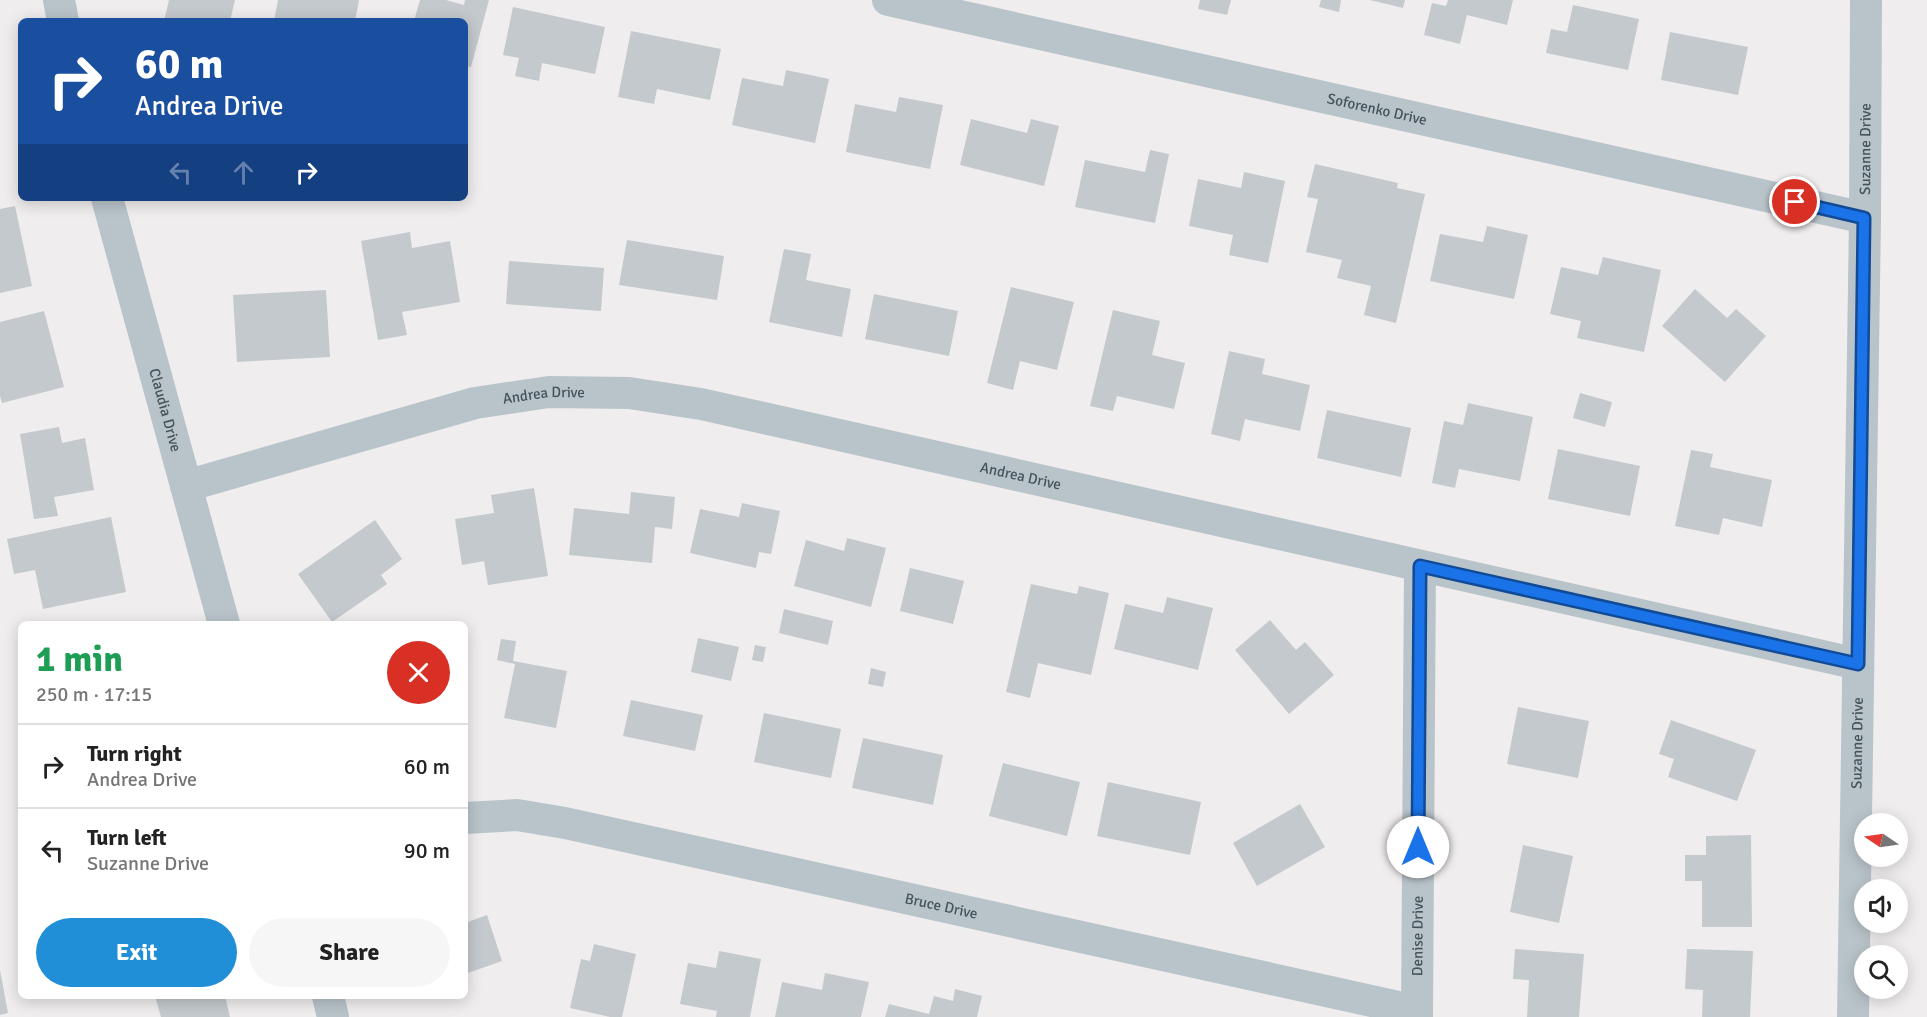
<!DOCTYPE html>
<html lang="en">
<head>
<meta charset="utf-8">
<style>
	:root { --surface:#fff; --page:#f6f6f6; --text:#222; --muted:#767676; --line:#e0e0e0; --accent:#208fd7 }
	body { margin:0; font-family:Signika,sans-serif; background:var(--page); color:var(--text); height:100vh; display:flex; flex-direction:column; font-size:22px; white-space:nowrap }
	* { box-sizing:border-box; margin:0 }
	p { font-size:20px; color:var(--muted) }
	.icon { flex:none; width:33px; height:33px; fill:none; stroke:currentColor; stroke-width:2; stroke-linecap:round; stroke-linejoin:round }
	.map { position:relative; flex:1; overflow:hidden }
	.details { position:absolute; left:18px; top:621px; width:450px; height:378px; display:flex; flex-direction:column; background:var(--surface); border-radius:9px; box-shadow:0 3px 15px #0003 }
	.details>* { flex:none }
	.hud { position:absolute; left:18px; top:18px; width:450px; height:183px; border-radius:9px; box-shadow:0 3px 15px #0003; background:#1a4fa0; color:#fff; overflow:hidden }
	.needle { width:39px; rotate:283deg }
	.tools { position:absolute; left:1854px; top:813px; display:grid; gap:12px }
	.tools a { display:grid; place-items:center; width:54px; height:54px; border-radius:50%; background:var(--surface); box-shadow:0 3px 15px #0003; font-size:30px }
	.pin { position:absolute; display:grid; place-items:center; width:51px; height:51px; color:#fff; margin:-26px; border:3px solid #fff; border-radius:50%; box-shadow:0 2px 6px #0007 }
	.me { position:absolute; width:66px; margin:-33px; rotate:0deg; stroke-linejoin:round; filter:drop-shadow(0 0 4px #0008) }
	.turn { display:flex; align-items:center; gap:21px; height:126px; padding:0 18px; font-size:27px }
	.turn .icon { width:78px; height:78px; stroke-width:2.5 }
	.turn b { display:block; font-size:42px; line-height:51px }
	.lanes { display:flex; align-items:center; height:57px; padding:0 18px; background:#0003; justify-content:center; gap:30px; direction:ltr }
	.lanes .off { opacity:.35 }
	.round { display:grid; place-items:center; flex:none; width:63px; height:63px; border-radius:32px; background:var(--page) }
	.overview { display:flex; align-items:center; justify-content:space-between; height:102px; padding:0 18px }
	h1 { font-size:36px; font-weight:700; line-height:45px; color:#1e9e55 }
	.primary-button { display:flex; gap:12px; margin-top:auto; padding:12px 18px }
	.primary-button a { flex:1; height:69px; border-radius:36px; background:var(--accent); color:#fff; font-size:24px; font-weight:700; line-height:69px; text-align:center }
	.primary-button a+a { background:var(--page); color:var(--text) }
	ul { padding:0; list-style:none }
	li { display:flex; align-items:center; gap:18px; height:84px; padding:0 18px; border-top:2px solid var(--line) }
	li div { flex:1 }
	li b { display:block; font-size:22px }
	li em { font-style:normal }
	.map>svg:first-child { display:block }
	.building { fill:#c4c9cd }
	.lines { fill:none; stroke-linecap:round; stroke-linejoin:round }
	.street { stroke:#b9c4ca; stroke-width:32 }
	.route-casing { stroke:#114b97; stroke-width:15 }
	.route { stroke:#1a73e8; stroke-width:10 }
	.labels { text-anchor:middle; dominant-baseline:central; stroke-width:5; stroke-linejoin:round; paint-order:stroke }
	.street-label { font-size:15px; fill:#46545a; stroke:#fff }
</style>
</head>
<body>
<div class="map">
<svg width="1927" height="1017" viewBox="0 0 1927 1017">
	<rect width="100%" height="100%" fill="#f0edee"/>
	<g class="building">
		<path d="M 169,0 L 235,0 L 230,21 L 164,21 Z"/>
		<path d="M 278,0 L 359,0 L 355,21 L 274,21 Z"/>
		<path d="M 420,0 L 446,0 L 464,5 L 465,0 L 489,0 L 471,67 L 465,66 L 465,21 L 414,21 Z"/>
		<path d="M 1200,0 L 1231,0 L 1227,15 L 1198,9 Z"/>
		<path d="M 1321,0 L 1341,0 L 1339,12 L 1319,7 Z"/>
		<path d="M 1370,0 L 1405,0 L 1403,8 Z"/>
		<path d="M 1448,0 L 1513,0 L 1507,25 L 1467,15 L 1460,44 L 1424,35 L 1432,3 L 1446,6 Z"/>
		<path d="M 1573,5 L 1639,19 L 1628,70 L 1546,53 L 1551,29 L 1567,32 Z"/>
		<path d="M 513,7 L 605,27 L 595,74 L 542,63 L 539,81 L 515,76 L 519,58 L 503,55 Z"/>
		<path d="M 631,31 L 721,49 L 710,100 L 657,89 L 654,104 L 618,97 Z"/>
		<path d="M 1670,32 L 1748,47 L 1738,95 L 1661,80 Z"/>
		<path d="M 786,70 L 829,79 L 815,143 L 732,125 L 742,78 L 783,86 Z"/>
		<path d="M 899,97 L 943,105 L 930,169 L 846,152 L 855,104 L 896,112 Z"/>
		<path d="M 971,119 L 1027,133 L 1031,119 L 1059,126 L 1044,186 L 960,165 Z"/>
		<path d="M 1150,150 L 1169,154 L 1155,223 L 1075,207 L 1085,160 L 1145,172 Z"/>
		<path d="M 1315,164 L 1398,183 L 1397,188 L 1425,194 L 1396,323 L 1364,315 L 1371,286 L 1337,278 L 1342,260 L 1306,252 L 1318,199 L 1307,197 Z"/>
		<path d="M 1244,172 L 1285,181 L 1268,263 L 1229,255 L 1233,235 L 1189,226 L 1198,179 L 1241,188 Z"/>
		<path d="M 15,206 L 32,286 L 0,293 L 0,209 Z"/>
		<path d="M 1487,226 L 1528,235 L 1514,299 L 1430,281 L 1440,234 L 1483,242 Z"/>
		<path d="M 410,232 L 412,248 L 450,241 L 460,302 L 402,312 L 407,335 L 378,340 L 361,241 Z"/>
		<path d="M 627,240 L 724,256 L 717,300 L 619,285 Z"/>
		<path d="M 784,249 L 811,254 L 806,280 L 851,289 L 842,337 L 769,322 Z"/>
		<path d="M 1603,257 L 1661,270 L 1644,352 L 1577,338 L 1581,321 L 1550,314 L 1561,267 L 1598,275 Z"/>
		<path d="M 509,261 L 604,268 L 601,311 L 506,304 Z"/>
		<path d="M 1011,287 L 1074,302 L 1057,370 L 1020,361 L 1013,390 L 987,383 Z"/>
		<path d="M 1695,289 L 1727,318 L 1736,309 L 1766,336 L 1725,382 L 1662,326 Z"/>
		<path d="M 326,290 L 330,357 L 237,362 L 233,295 Z"/>
		<path d="M 874,294 L 958,311 L 949,356 L 865,339 Z"/>
		<path d="M 1113,310 L 1160,321 L 1152,355 L 1185,363 L 1174,409 L 1117,396 L 1113,411 L 1090,406 Z"/>
		<path d="M 44,311 L 64,387 L 2,403 L 0,396 L 0,322 Z"/>
		<path d="M 1229,351 L 1265,359 L 1262,374 L 1310,385 L 1300,431 L 1245,419 L 1240,441 L 1211,434 Z"/>
		<path d="M 1580,393 L 1612,402 L 1605,427 L 1573,418 Z"/>
		<path d="M 1468,403 L 1533,417 L 1520,481 L 1459,469 L 1455,488 L 1432,483 L 1444,421 L 1463,425 Z"/>
		<path d="M 1327,410 L 1411,428 L 1401,477 L 1317,458 Z"/>
		<path d="M 59,427 L 62,443 L 85,438 L 94,490 L 54,497 L 58,516 L 34,519 L 20,434 Z"/>
		<path d="M 1558,449 L 1640,466 L 1630,516 L 1548,499 Z"/>
		<path d="M 1691,450 L 1713,454 L 1710,467 L 1772,480 L 1762,527 L 1723,518 L 1719,535 L 1675,526 Z"/>
		<path d="M 534,488 L 548,576 L 488,585 L 484,561 L 462,565 L 455,519 L 494,513 L 491,495 Z"/>
		<path d="M 631,492 L 675,497 L 672,529 L 655,527 L 652,563 L 569,555 L 574,508 L 629,514 Z"/>
		<path d="M 742,503 L 780,511 L 771,554 L 759,552 L 756,568 L 690,553 L 700,509 L 739,517 Z"/>
		<path d="M 111,517 L 126,592 L 43,609 L 35,570 L 14,574 L 7,539 Z"/>
		<path d="M 375,520 L 402,559 L 381,575 L 387,584 L 332,622 L 298,574 Z"/>
		<path d="M 847,538 L 886,548 L 871,607 L 794,586 L 806,540 L 844,551 Z"/>
		<path d="M 910,568 L 964,581 L 953,624 L 900,611 Z"/>
		<path d="M 1031,584 L 1077,594 L 1079,586 L 1109,593 L 1091,675 L 1038,663 L 1030,698 L 1006,692 Z"/>
		<path d="M 1167,597 L 1213,608 L 1198,670 L 1114,649 L 1125,604 L 1163,613 Z"/>
		<path d="M 784,609 L 833,621 L 828,645 L 779,633 Z"/>
		<path d="M 1270,620 L 1296,650 L 1305,642 L 1334,675 L 1289,714 L 1235,650 Z"/>
		<path d="M 698,638 L 739,647 L 731,681 L 691,672 Z"/>
		<path d="M 501,639 L 516,641 L 513,661 L 567,671 L 556,728 L 504,718 L 515,664 L 497,660 Z"/>
		<path d="M 755,645 L 766,647 L 763,662 L 752,660 Z"/>
		<path d="M 871,668 L 886,672 L 883,687 L 868,684 Z"/>
		<path d="M 631,700 L 703,715 L 695,751 L 623,736 Z"/>
		<path d="M 1518,707 L 1589,721 L 1578,778 L 1507,764 Z"/>
		<path d="M 764,713 L 841,729 L 831,778 L 754,762 Z"/>
		<path d="M 1671,720 L 1756,750 L 1737,801 L 1668,777 L 1674,759 L 1659,754 Z"/>
		<path d="M 863,738 L 943,755 L 933,805 L 852,788 Z"/>
		<path d="M 1003,763 L 1080,782 L 1067,836 L 989,816 Z"/>
		<path d="M 1108,782 L 1201,802 L 1190,855 L 1097,836 Z"/>
		<path d="M 1300,804 L 1325,847 L 1257,886 L 1233,843 Z"/>
		<path d="M 1751,835 L 1752,927 L 1702,927 L 1702,881 L 1685,881 L 1685,855 L 1706,855 L 1706,836 Z"/>
		<path d="M 1523,845 L 1573,856 L 1559,923 L 1510,912 Z"/>
		<path d="M 487,915 L 502,961 L 465,974 L 465,923 Z"/>
		<path d="M 594,944 L 636,954 L 622,1017 L 610,1017 L 570,1008 L 581,959 L 590,961 Z"/>
		<path d="M 1515,949 L 1584,954 L 1579,1017 L 1527,1017 L 1529,980 L 1513,979 Z"/>
		<path d="M 1687,949 L 1753,951 L 1750,1017 L 1702,1017 L 1703,990 L 1685,989 Z"/>
		<path d="M 719,951 L 761,959 L 750,1017 L 716,1017 L 717,1011 L 680,1004 L 688,963 L 716,968 Z"/>
		<path d="M 0,970 L 8,1013 L 0,1015 Z"/>
		<path d="M 825,973 L 869,982 L 861,1017 L 775,1017 L 782,982 L 822,990 Z"/>
		<path d="M 955,989 L 982,996 L 977,1017 L 885,1017 L 889,1004 L 929,1014 L 934,996 L 953,1001 Z"/>
		<path d="M 155,996 L 225,996 L 230,1017 L 161,1017 Z"/>
	</g>
	<g class="lines">
		<g class="street">
			<path d="M 59,0 L 63,21"/>
			<path id="s1" d="M 888,0 L 1865,218"/>
			<path id="s2" d="M 107,198 L 224,624"/>
			<path id="s3" d="M 186,486 L 475,403 L 549,392 L 629,393 L 701,404 L 1858,664"/>
			<path id="s4" d="M 465,818 L 517,815 L 565,823 L 1417,1011"/>
			<path d="M 328,996 L 333,1017"/>
			<path id="s5" d="M 1417,1017 L 1420,566"/>
			<path id="s6" d="M 1853,1017 L 1865,218 L 1866,0"/>
		</g>
	</g>
	<g class="lines">
		<g class="route-casing">
			<path id="route" d="M 1418,847 L 1420,566 L 1858,664 L 1864,218 L 1795,202"/>
		</g>
		<use href="#route" class="route"/>
	</g>
	<g class="labels">
		<g class="street-label">
			<text stroke="none"><textPath href="#s1" startOffset="501">Soforenko Drive</textPath></text>
			<text stroke="none"><textPath href="#s6" startOffset="868">Suzanne Drive</textPath></text>
			<text stroke="none"><textPath href="#s3" startOffset="370">Andrea Drive</textPath></text>
			<text stroke="none"><textPath href="#s2" startOffset="220">Claudia Drive</textPath></text>
			<text stroke="none"><textPath href="#s3" startOffset="856">Andrea Drive</textPath></text>
			<text stroke="none"><textPath href="#s6" startOffset="274">Suzanne Drive</textPath></text>
			<text stroke="none"><textPath href="#s4" startOffset="486">Bruce Drive</textPath></text>
			<text stroke="none"><textPath href="#s5" startOffset="81">Denise Drive</textPath></text>
		</g>
	</g>
</svg>
<div class="tools">
<a><svg class="needle" viewBox="-14 -14 28 28"><path d="M0-13l5 13h-10z" fill="#e53935"/><path d="M0 13l5-13h-10z" fill="#767676"/></svg></a>
<a><svg class="icon" aria-label="sound" viewBox="0 0 24 24"><path d="M4 9h4l5-4v14l-5-4H4zM17 9q2 3 0 6"/></svg></a>
<a><svg class="icon" aria-label="search" viewBox="0 0 24 24"><circle cx="10" cy="10" r="6"/><path d="M15 15l6 6"/></svg></a>
</div>
<div class="pin" style="left:1795px;top:202px;background:#d93025"><svg class="icon" aria-label="arrive" viewBox="0 0 24 24"><path d="M6 21V4h12l-3 4 3 4H6"/></svg></div>
<svg class="me" style="left:1418px;top:847px" viewBox="-20 -20 40 40"><circle r="19" fill="#fff"/><path d="M0-13L10 11 0 6-10 11z" fill="#1a73e8"/></svg>
<div class="hud">
<div class="turn"><svg class="icon" aria-label="right" viewBox="0 0 24 24"><path d="M7 20v-9h11M14 6l5 5-5 5"/></svg><div><b>60 m</b>Andrea Drive</div></div>
<div class="lanes"><svg class="icon off" aria-label="left" viewBox="0 0 24 24"><path d="M17 20v-9H6M10 6l-5 5 5 5"/></svg><svg class="icon off" aria-label="ahead" viewBox="0 0 24 24"><path d="M12 20V5M6 11l6-6 6 6"/></svg><svg class="icon" aria-label="right" viewBox="0 0 24 24"><path d="M7 20v-9h11M14 6l5 5-5 5"/></svg></div>
</div>
<section class="details">
<div class="overview"><div><h1>1 min</h1><p>250 m · 17:15</p></div><a class="round" style="background:#d93025;color:#fff"><svg class="icon" aria-label="close" viewBox="0 0 24 24"><path d="M6 6l12 12M18 6L6 18"/></svg></a></div>
<ul>
<li><svg class="icon" aria-label="right" viewBox="0 0 24 24"><path d="M7 20v-9h11M14 6l5 5-5 5"/></svg><div><b>Turn right</b><p>Andrea Drive</p></div><em>60 m</em></li>
<li><svg class="icon" aria-label="left" viewBox="0 0 24 24"><path d="M17 20v-9H6M10 6l-5 5 5 5"/></svg><div><b>Turn left</b><p>Suzanne Drive</p></div><em>90 m</em></li>
</ul>
<div class="primary-button"><a>Exit</a><a>Share</a></div>
</section>
</div>
</body>
</html>
